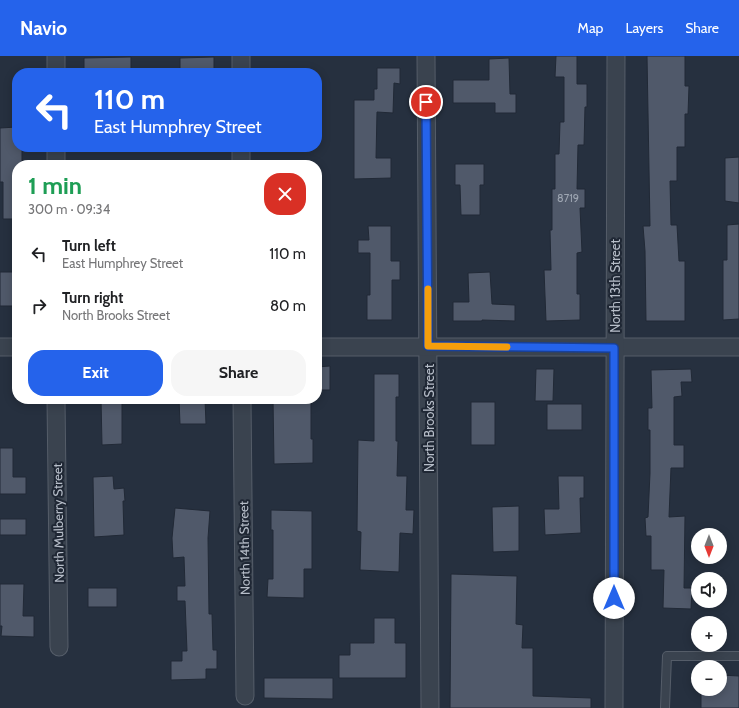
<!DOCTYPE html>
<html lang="en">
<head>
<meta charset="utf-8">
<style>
	:root { --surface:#fff; --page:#f6f6f6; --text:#202124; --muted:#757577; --accent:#2563eb }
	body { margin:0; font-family:Cabin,sans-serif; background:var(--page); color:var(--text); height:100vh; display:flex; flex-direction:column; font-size:15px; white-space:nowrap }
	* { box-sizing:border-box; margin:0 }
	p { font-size:13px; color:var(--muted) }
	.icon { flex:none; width:22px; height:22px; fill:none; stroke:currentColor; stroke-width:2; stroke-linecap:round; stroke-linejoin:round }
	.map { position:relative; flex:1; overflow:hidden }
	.details { position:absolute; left:12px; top:104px; width:310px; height:244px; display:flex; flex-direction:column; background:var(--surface); border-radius:16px; box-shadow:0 2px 10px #0003 }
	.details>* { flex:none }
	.top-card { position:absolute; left:12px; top:12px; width:310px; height:84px; border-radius:16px; box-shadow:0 2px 10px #0003; background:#2563eb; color:#fff; overflow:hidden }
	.needle { width:26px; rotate:180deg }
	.fabs { position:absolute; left:691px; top:472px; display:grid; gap:8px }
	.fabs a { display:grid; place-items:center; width:36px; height:36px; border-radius:50%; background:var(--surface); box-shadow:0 2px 10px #0003; font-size:20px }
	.pin { position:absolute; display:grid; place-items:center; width:34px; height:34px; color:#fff; margin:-17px; border:2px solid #fff; border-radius:50%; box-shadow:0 1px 4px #0007 }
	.me { position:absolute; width:44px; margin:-22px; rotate:0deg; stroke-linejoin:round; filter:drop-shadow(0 0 3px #0008) }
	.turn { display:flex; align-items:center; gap:14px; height:84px; padding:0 16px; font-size:18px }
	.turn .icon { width:52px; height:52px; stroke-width:2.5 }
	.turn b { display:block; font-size:28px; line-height:34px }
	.round { display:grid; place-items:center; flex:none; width:42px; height:42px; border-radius:16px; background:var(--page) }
	.head { display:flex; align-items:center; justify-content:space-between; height:68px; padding:0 16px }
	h1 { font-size:24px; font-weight:700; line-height:30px; color:#1e9e55 }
	.primary-button { display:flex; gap:8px; margin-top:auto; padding:8px 16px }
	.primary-button a { flex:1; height:46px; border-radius:16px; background:var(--accent); color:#fff; font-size:16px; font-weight:700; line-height:46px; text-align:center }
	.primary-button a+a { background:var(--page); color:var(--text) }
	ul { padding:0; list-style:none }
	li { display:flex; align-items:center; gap:12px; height:52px; padding:0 16px }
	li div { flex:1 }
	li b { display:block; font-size:15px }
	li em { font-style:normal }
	header { display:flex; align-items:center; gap:24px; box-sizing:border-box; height:56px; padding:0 20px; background:var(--accent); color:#fff }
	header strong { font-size:19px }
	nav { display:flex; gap:22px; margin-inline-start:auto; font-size:14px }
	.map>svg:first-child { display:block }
	.building { fill:#50596a; stroke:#212936 }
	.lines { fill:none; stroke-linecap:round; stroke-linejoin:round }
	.lane-casing { stroke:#555d69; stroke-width:10 }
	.street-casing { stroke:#555d69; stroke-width:19 }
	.lane { stroke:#3a434f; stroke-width:8 }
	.street { stroke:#3a434f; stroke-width:17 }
	.route-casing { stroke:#184099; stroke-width:10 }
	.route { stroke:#2563eb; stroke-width:7 }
	.slow { stroke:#f59e0b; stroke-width:7 }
	.labels { text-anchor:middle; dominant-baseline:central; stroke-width:4; stroke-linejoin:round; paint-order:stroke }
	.number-label { font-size:11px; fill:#9da5b1 }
	.street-label { font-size:13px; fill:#b7bec9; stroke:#1f2734 }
</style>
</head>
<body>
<header>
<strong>Navio</strong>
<nav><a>Map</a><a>Layers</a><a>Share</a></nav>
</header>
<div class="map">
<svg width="739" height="652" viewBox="0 0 739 652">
	<rect width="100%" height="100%" fill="#26303f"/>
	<g class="building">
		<path d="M 556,0 L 577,0 L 577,28 L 587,28 L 587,51 L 585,51 L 584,89 L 578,89 L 577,133 L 585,133 L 585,152 L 580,152 L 582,196 L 577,197 L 577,238 L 580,238 L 580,264 L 546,265 L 544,214 L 551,214 L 550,174 L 552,174 L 552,133 L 555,133 L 555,98 L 559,98 L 560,66 L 564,66 L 564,21 L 555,21 Z"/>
		<path d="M 647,0 L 685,0 L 685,30 L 689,30 L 688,58 L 685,58 L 685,91 L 677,91 L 677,125 L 670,125 L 671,169 L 677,169 L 679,205 L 685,205 L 685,265 L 646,265 L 645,195 L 643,170 L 650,170 Z"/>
		<path d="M 131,1 L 131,17 L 84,17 L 84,2 Z"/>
		<path d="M 214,1 L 214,17 L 180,17 L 180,2 Z"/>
		<path d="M 509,2 L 510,38 L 516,38 L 516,57 L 495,57 L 495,47 L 453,47 L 453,24 L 489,24 L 489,3 Z"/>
		<path d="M 377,12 L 400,12 L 400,28 L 394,27 L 393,57 L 377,56 L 376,102 L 391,102 L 391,122 L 354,123 L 354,44 L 374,44 L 374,33 L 377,33 Z"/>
		<path d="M 17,71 L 17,91 L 22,91 L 22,109 L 17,109 L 17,163 L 3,163 L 3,126 L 0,126 L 0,72 Z"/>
		<path d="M 739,101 L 739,147 L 725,145 L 725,102 Z"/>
		<path d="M 455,108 L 484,108 L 484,129 L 480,129 L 480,159 L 461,159 L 460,129 L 455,129 Z"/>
		<path d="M 739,168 L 739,263 L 723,264 L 723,204 L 727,204 L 727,169 Z"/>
		<path d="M 368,170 L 391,170 L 391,205 L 400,205 L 400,224 L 392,224 L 392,264 L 367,264 L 367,239 L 370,239 L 370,197 L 358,197 L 358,184 L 369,184 Z"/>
		<rect x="0" y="216" width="15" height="34"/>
		<path d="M 490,216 L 492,248 L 515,249 L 515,265 L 482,264 L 482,265 L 453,265 L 453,246 L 469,246 L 468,217 Z"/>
		<path d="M 330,310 L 330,334 L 317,334 L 317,311 Z"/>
		<path d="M 536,313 L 554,313 L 553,345 L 535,345 Z"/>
		<path d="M 691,313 L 692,326 L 681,326 L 682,340 L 674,341 L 674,389 L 684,389 L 684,412 L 671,412 L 669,461 L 685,460 L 684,532 L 692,532 L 691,553 L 663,552 L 664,514 L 651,514 L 651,480 L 646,480 L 645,462 L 648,461 L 650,417 L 650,374 L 648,374 L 648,352 L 652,352 L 651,314 Z"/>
		<path d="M 374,318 L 399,318 L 399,341 L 396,341 L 396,385 L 398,385 L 397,420 L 407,420 L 406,454 L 414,454 L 413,478 L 400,477 L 399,516 L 360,514 L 361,476 L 357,475 L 358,384 L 374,385 Z"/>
		<path d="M 101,343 L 122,343 L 122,388 L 102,389 Z"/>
		<path d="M 179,343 L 205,343 L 206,368 L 180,368 Z"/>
		<path d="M 273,343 L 311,343 L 311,383 L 313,383 L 313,407 L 274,408 Z"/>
		<rect x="471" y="346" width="24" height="43"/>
		<rect x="547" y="348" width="35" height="26"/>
		<path d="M 0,392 L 13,392 L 13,421 L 26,421 L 26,438 L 0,438 Z"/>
		<path d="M 113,420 L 114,433 L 124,432 L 125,445 L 123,445 L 124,479 L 94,481 L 93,421 Z"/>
		<path d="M 558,420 L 584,420 L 584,442 L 580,442 L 581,477 L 545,479 L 544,453 L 559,453 Z"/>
		<path d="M 519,450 L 519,495 L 493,496 L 492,451 Z"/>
		<path d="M 175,452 L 210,455 L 208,482 L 209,558 L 212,558 L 213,594 L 217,594 L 217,613 L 206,613 L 206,623 L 171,624 L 171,605 L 182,605 L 182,595 L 187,595 L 185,545 L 177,545 L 177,530 L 185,530 L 184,501 L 173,502 L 172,482 Z"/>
		<path d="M 271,454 L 312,455 L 312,513 L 304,513 L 304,542 L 267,541 L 268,523 L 273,523 L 273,474 L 271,474 Z"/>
		<rect x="0" y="463" width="26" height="16"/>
		<path d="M 451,518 L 517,520 L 516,568 L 523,569 L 522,592 L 533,592 L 533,640 L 591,642 L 591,652 L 450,652 Z"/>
		<path d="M 0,528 L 24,528 L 23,560 L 34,560 L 34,581 L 1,580 L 2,570 L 0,570 Z"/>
		<rect x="88" y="532" width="29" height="19"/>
		<path d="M 374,562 L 395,562 L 395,587 L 406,587 L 406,622 L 339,622 L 339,599 L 350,599 L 350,587 L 374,587 Z"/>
		<path d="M 720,619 L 739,620 L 739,652 L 701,652 L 701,633 L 720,633 Z"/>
		<path d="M 264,622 L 333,622 L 333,643 L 264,642 Z"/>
	</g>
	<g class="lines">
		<g class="lane-casing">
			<path id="lane" d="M 665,652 L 667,600 L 739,600"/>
		</g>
		<g class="street-casing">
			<g id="street">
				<path d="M 56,0 L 56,17"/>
				<path d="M 241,0 L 241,17"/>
				<path d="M 426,0 L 430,652"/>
				<path d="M 56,91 L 56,109"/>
				<path d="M 241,91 L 241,109"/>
				<path d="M 0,291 L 17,291"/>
				<path d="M 317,291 L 739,291"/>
				<path d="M 56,343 L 59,591"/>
				<path d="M 242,343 L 245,640"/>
				<path d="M 614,652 L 616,0"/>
			</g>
		</g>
		<use href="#lane" class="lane"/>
		<use href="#street" class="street"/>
	</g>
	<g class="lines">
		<g class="route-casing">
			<path id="route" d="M 426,46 L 428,290 L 614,292 L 614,542"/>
		</g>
		<use href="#route" class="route"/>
		<path class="slow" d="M 428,233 L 428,290 L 507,291"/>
	</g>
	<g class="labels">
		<g class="number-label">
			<text x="568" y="142">8719</text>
		</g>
		<g class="street-label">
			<text transform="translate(615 230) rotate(-90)">North 13th Street</text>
			<text transform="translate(429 362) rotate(-90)">North Brooks Street</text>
			<text transform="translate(58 467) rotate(-91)">North Mulberry Street</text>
			<text transform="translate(244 492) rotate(-91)">North 14th Street</text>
		</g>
	</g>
</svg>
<div class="fabs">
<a><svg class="needle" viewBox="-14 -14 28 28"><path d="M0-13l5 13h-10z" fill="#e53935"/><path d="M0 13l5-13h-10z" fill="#757577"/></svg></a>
<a><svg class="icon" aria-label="sound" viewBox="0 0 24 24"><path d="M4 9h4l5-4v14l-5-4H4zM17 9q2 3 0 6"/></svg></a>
<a>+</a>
<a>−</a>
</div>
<div class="pin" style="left:426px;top:46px;background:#d93025"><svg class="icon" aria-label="arrive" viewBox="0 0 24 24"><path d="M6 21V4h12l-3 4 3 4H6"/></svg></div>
<svg class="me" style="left:614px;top:542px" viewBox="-20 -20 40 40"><circle r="19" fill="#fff"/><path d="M0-13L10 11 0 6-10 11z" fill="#2563eb"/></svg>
<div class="top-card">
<div class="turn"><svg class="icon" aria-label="left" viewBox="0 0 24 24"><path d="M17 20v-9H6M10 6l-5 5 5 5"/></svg><div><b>110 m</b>East Humphrey Street</div></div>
</div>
<section class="details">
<div class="head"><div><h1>1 min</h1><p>300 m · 09:34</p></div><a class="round" style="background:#d93025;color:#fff"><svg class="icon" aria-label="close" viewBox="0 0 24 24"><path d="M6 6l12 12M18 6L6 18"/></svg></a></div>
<ul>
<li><svg class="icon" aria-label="left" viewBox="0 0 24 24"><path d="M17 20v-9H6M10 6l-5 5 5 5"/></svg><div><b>Turn left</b><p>East Humphrey Street</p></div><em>110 m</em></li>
<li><svg class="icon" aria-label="right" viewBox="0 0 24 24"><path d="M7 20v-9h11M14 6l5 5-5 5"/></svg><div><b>Turn right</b><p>North Brooks Street</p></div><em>80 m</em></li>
</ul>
<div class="primary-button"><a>Exit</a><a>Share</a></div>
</section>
</div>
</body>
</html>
